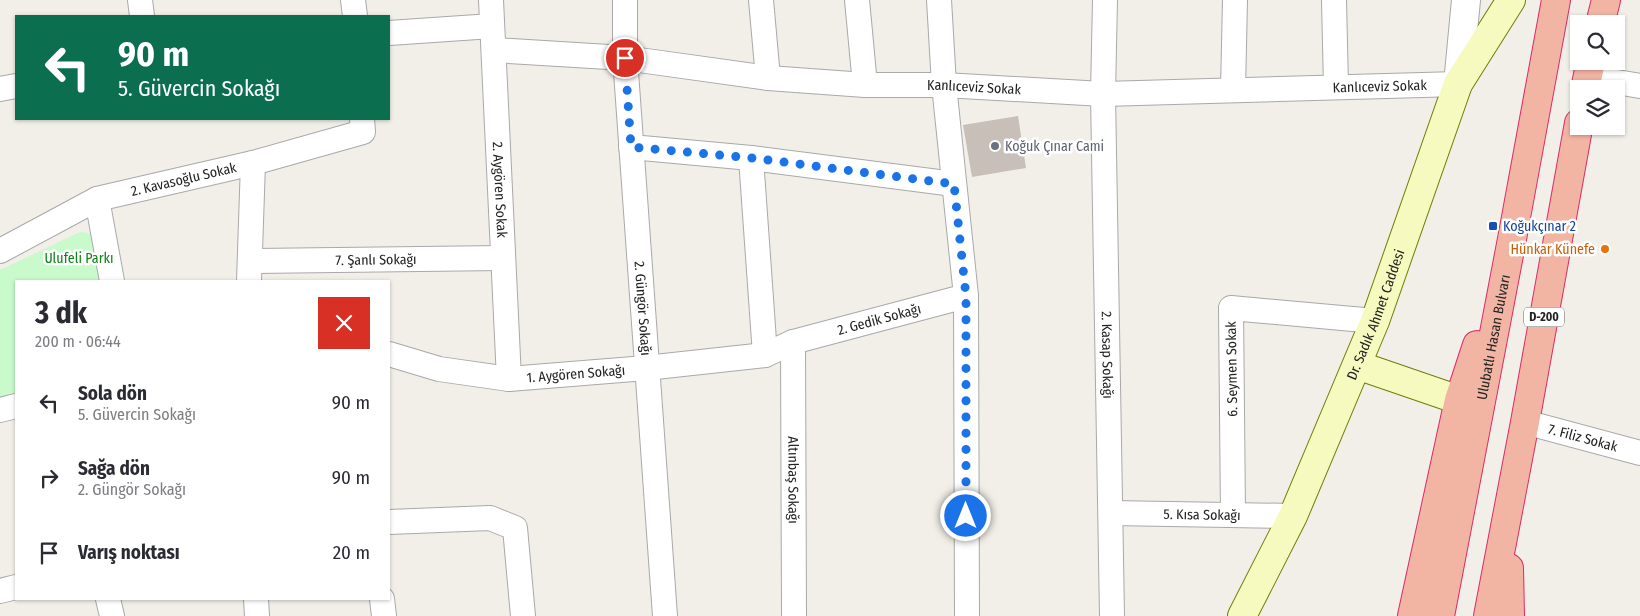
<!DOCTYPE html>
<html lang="tr">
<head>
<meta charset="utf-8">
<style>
	:root { --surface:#fff; --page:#f7f7f7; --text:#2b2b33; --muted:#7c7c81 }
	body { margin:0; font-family:"Fira Sans Condensed",sans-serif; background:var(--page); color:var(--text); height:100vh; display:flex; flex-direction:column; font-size:19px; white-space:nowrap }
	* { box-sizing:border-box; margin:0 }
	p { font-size:16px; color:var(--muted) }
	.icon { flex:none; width:28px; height:28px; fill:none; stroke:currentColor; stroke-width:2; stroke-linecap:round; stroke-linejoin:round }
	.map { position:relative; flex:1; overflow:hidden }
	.sheet { position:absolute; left:15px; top:280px; width:375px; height:320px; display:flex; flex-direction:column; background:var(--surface); border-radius:0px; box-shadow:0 1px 4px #0004 }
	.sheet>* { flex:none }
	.top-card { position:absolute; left:15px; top:15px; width:375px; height:105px; border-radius:0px; box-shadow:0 1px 4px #0004; background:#0b6e4f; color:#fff; overflow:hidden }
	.controls { position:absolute; left:1570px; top:15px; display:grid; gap:10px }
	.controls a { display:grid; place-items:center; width:55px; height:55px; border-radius:0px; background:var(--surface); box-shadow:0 1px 4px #0004; font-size:25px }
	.pin { position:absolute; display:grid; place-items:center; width:42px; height:42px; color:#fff; margin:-21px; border:2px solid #fff; border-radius:50%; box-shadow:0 1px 5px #0007 }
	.me { position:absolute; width:55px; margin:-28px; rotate:0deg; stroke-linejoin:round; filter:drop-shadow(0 0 4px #0008) }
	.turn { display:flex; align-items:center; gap:18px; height:105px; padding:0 20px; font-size:22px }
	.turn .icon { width:65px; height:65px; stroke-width:2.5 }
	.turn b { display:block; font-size:35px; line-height:42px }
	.round { display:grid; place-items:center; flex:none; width:52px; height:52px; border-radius:0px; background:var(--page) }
	.summary { display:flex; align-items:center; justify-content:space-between; height:85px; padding:0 20px }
	h1 { font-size:30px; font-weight:700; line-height:38px }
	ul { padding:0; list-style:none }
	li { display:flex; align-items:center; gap:15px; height:75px; padding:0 20px }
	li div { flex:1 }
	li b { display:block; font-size:19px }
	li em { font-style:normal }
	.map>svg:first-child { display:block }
	.park { fill:#c8facc }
	.building { fill:#c7bfb8 }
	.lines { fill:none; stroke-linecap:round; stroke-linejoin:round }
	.minor-casing { stroke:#a9a9a9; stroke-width:26 }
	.tertiary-casing { stroke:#a9a9a9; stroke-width:30 }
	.secondary-casing { stroke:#707d05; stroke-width:30 }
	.trunk-casing { stroke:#dc2a67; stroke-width:30 }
	.minor { stroke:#fff; stroke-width:24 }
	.tertiary { stroke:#fff; stroke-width:28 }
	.secondary { stroke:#f7fabf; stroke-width:28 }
	.trunk { stroke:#f2b4a3; stroke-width:28 }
	.route { stroke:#1a73e8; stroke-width:9; stroke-dasharray:0 16.2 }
	.worship-dot { fill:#6b7280; stroke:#fff; stroke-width:2 }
	.transit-dot { fill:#1a4fb4; stroke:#fff; stroke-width:2 }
	.food-dot { fill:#e8710a; stroke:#fff; stroke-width:2 }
	.labels { text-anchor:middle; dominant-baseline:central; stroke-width:5; stroke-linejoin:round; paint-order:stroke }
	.shield { fill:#fff; stroke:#646464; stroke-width:1 }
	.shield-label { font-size:12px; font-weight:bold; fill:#222 }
	.street-label { font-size:14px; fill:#222; stroke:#fff }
	.worship-label { font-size:14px; fill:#5b616d; stroke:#fff; text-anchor:start }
	.transit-label { font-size:14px; fill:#164399; stroke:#fff; text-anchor:start }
	.food-label { font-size:14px; fill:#c56008; stroke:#fff; text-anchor:end }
	.park-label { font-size:14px; fill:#0c8416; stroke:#fff }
</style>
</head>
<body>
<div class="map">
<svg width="1640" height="616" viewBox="0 0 1640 616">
	<rect width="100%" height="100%" fill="#f2efe9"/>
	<path class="park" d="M 80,232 L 99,234 L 107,281 L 16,281 L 16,401 L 0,405 L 0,270 Z"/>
	<path class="building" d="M 1018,116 L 1026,168 L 972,177 L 963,125 Z"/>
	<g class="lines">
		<g class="minor-casing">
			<g id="minor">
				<path d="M 140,0 L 142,16"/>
				<path d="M 353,0 L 355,16"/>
				<path id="s1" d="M 491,0 L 509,379"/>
				<path id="s2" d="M 625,0 L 625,58 L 665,616"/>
				<path d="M 761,0 L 768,78"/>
				<path d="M 857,0 L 865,85"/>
				<path d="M 939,0 L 944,85 L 966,296 L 967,616"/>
				<path id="s3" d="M 1105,0 L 1103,94 L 1112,616"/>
				<path d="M 1334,0 L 1336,87"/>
				<path d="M 389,33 L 492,26"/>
				<path id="s4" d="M 494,50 L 625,58 L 768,78 L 865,85 L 944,85 L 1103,94 L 1458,84"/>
				<path d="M 1587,77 L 1640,86"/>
				<path d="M 0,89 L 16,86"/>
				<path d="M 1233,90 L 1235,0"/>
				<path d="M 631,147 L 751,158 L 954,184"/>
				<path d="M 751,158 L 765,355"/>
				<path d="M 97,199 L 112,281"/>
				<path id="s5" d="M 0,251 L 97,199 L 253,163 L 363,132 L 362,119"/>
				<path id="s6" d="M 250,261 L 503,258"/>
				<path d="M 249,281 L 253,163"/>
				<path id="s7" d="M 793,342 L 794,616"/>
				<path id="s8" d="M 389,354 L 439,369 L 509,379 L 646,368 L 765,355 L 793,342 L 966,296"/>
				<path d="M 0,410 L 16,406"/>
				<path id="s9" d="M 1525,422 L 1640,453"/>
				<path id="s10" d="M 1111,513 L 1293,516"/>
				<path d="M 1233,515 L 1231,308 L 1375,321"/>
				<path d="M 389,522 L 490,518 L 515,528 L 523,616"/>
				<path d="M 0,591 L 16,587"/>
				<path d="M 108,599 L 112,616"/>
				<path d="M 256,599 L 257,616"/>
				<path d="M 382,599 L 384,616"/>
			</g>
		</g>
		<g class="tertiary-casing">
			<path id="tertiary" d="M 1458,84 L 1466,0"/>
		</g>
		<g class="secondary-casing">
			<g id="secondary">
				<path d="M 1357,365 L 1459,400"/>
				<path id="s11" d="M 1242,616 L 1293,516 L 1375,321 L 1458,84 L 1511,0"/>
			</g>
		</g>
		<g class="trunk-casing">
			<g id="trunk">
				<path d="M 1600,24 L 1606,0"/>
				<path d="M 1585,89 L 1591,61"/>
				<path d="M 1509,568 L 1510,616"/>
				<path d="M 1412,616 L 1459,400 L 1477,345"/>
				<path id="s12" d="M 1440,616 L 1512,239 L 1556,0"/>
				<path d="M 1488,616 L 1525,422 L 1579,123"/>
			</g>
		</g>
		<use href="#minor" class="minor"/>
		<use href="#tertiary" class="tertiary"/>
		<use href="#secondary" class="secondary"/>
		<use href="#trunk" class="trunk"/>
	</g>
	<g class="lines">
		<path class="route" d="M 625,58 L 631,147 L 752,158 L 954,184 L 966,296 L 966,516"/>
	</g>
	<circle class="worship-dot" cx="995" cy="146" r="5"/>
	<rect class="transit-dot" x="1488" y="221" width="10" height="10" rx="2.5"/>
	<circle class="food-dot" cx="1605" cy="249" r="5"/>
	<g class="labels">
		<rect class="shield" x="1524" y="307.5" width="40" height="19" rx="4"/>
		<g class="shield-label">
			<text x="1544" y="317">D-200</text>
		</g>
		<g class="street-label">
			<text stroke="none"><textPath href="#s4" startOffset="888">Kanlıceviz Sokak</textPath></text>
			<text stroke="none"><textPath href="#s4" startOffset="482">Kanlıceviz Sokak</textPath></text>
			<text stroke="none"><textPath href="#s5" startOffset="199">2. Kavasoğlu Sokak</textPath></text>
			<text stroke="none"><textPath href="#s1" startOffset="190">2. Aygören Sokak</textPath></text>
			<text stroke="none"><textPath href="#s6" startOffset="126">7. Şanlı Sokağı</textPath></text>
			<text stroke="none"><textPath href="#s2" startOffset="309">2. Güngör Sokağı</textPath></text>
			<text stroke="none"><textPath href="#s11" startOffset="330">Dr. Sadık Ahmet Caddesi</textPath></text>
			<text stroke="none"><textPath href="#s8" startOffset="500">2. Gedik Sokağı</textPath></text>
			<text stroke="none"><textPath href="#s12" startOffset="284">Ulubatlı Hasan Bulvarı</textPath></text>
			<text stroke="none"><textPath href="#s3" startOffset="355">2. Kasap Sokağı</textPath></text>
			<text transform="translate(1232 369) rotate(-91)">6. Seymen Sokak</text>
			<text stroke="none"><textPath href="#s8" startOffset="190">1. Aygören Sokağı</textPath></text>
			<text stroke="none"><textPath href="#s9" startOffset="60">7. Filiz Sokak</textPath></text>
			<text stroke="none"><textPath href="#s7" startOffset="138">Altınbaş Sokağı</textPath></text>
			<text stroke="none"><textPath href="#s10" startOffset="91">5. Kısa Sokağı</textPath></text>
		</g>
		<g class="worship-label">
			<text x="1005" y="146">Koğuk Çınar Cami</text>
		</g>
		<g class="transit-label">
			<text x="1503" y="226">Koğukçınar 2</text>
		</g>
		<g class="food-label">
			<text x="1595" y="249">Hünkar Künefe</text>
		</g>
		<g class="park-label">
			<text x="79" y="258">Ulufeli Parkı</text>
		</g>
	</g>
</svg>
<div class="controls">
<a><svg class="icon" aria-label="search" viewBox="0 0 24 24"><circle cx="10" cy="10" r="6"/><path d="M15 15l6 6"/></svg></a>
<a><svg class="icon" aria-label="layers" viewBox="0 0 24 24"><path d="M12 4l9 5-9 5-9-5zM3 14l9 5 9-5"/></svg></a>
</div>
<div class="pin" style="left:625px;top:58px;background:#d93025"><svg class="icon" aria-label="arrive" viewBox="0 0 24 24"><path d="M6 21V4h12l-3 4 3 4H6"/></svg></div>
<svg class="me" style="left:966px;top:516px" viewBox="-20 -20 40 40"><circle r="17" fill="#1a73e8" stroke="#fff" stroke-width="3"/><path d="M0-11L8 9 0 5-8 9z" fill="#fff"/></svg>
<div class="top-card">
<div class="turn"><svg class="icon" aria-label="left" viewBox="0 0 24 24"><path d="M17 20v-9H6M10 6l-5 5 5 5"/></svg><div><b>90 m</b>5. Güvercin Sokağı</div></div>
</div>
<section class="sheet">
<div class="summary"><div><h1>3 dk</h1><p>200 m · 06:44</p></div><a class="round" style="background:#d93025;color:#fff"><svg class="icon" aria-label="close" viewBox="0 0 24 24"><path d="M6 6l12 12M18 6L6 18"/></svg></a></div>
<ul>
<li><svg class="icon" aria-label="left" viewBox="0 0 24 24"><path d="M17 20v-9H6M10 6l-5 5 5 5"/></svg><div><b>Sola dön</b><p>5. Güvercin Sokağı</p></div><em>90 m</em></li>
<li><svg class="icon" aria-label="right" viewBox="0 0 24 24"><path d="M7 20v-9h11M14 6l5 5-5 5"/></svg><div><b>Sağa dön</b><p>2. Güngör Sokağı</p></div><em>90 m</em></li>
<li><svg class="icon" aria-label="arrive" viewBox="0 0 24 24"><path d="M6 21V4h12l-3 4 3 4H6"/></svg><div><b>Varış noktası</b></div><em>20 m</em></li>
</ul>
</section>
</div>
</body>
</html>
